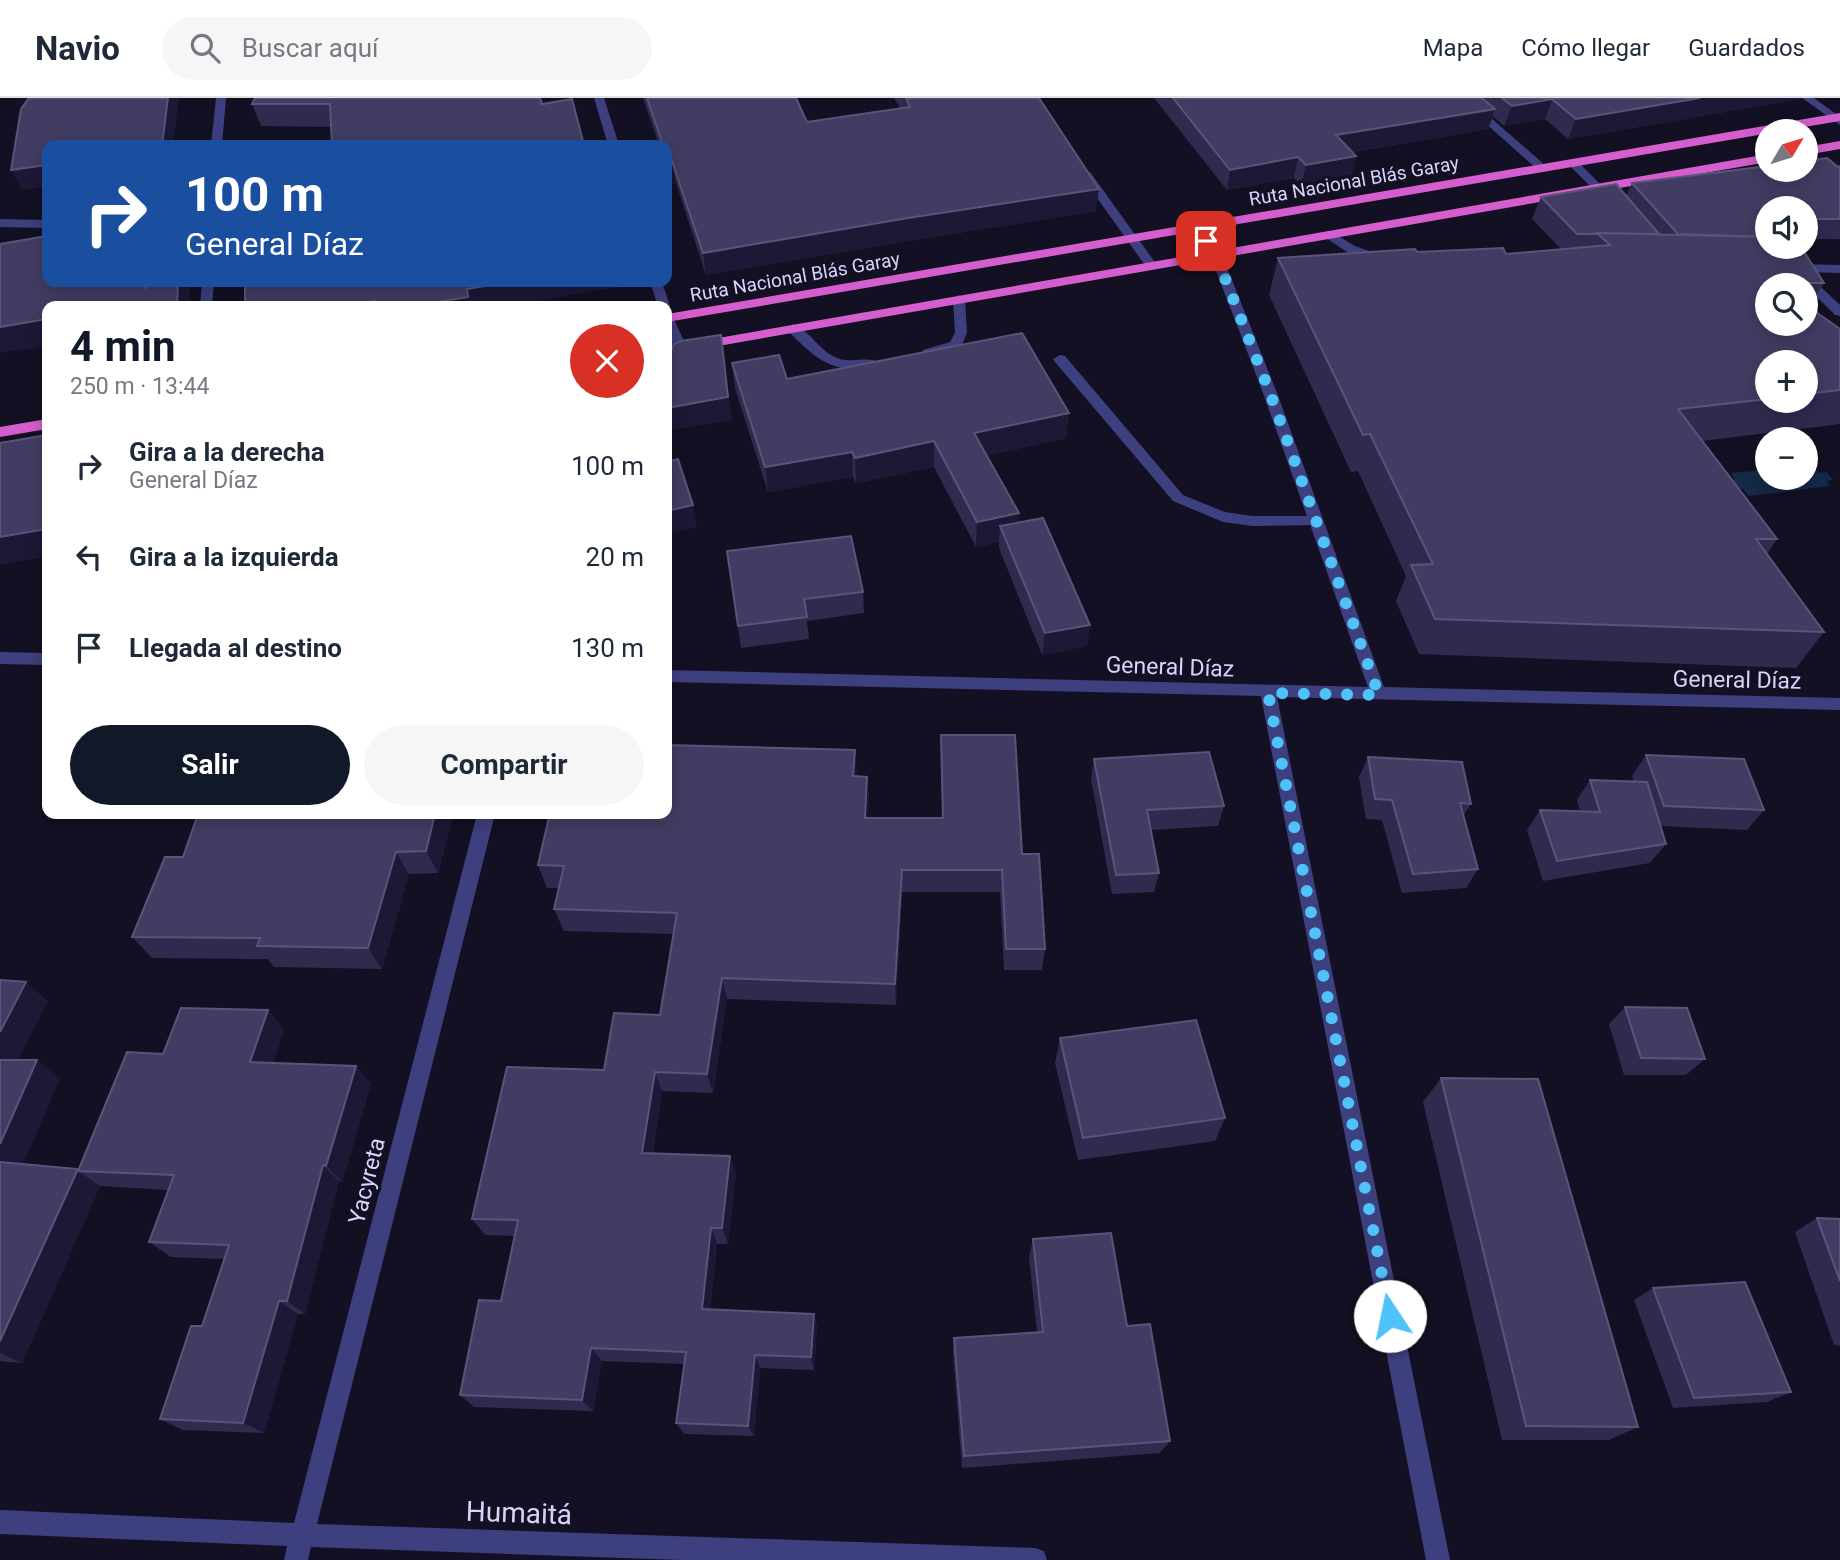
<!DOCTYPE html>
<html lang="es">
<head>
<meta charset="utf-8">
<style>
	:root { --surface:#fff; --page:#f6f6f7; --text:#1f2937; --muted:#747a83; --line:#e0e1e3; --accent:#111827 }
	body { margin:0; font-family:Roboto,sans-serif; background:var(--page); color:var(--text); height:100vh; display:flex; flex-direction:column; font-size:26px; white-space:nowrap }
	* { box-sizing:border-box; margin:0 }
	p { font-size:23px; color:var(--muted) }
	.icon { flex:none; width:38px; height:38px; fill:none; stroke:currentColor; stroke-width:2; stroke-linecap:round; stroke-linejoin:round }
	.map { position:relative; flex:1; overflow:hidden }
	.details { position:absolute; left:42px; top:203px; width:630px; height:518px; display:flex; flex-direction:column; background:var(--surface); border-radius:14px; box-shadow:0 4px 18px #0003 }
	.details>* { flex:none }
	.hud { position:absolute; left:42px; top:42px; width:630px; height:147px; border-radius:14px; box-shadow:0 4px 18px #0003; background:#1a4fa0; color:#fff; overflow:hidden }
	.needle { width:46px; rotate:52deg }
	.buttons { position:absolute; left:1755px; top:21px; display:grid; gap:14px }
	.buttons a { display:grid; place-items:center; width:63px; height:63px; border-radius:50%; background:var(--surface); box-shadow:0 4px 18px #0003; font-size:35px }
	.pin { position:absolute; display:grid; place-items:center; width:60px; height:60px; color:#fff; margin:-30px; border-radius:14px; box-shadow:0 4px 10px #0006 }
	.me { position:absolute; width:77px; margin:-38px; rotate:349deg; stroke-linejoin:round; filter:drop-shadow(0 0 5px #0008) }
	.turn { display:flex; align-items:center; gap:24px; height:147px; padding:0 28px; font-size:32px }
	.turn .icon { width:91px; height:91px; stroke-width:2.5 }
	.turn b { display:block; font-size:49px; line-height:60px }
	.round { display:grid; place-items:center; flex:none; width:74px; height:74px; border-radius:37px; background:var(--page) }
	.summary { display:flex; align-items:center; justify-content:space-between; height:119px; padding:0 28px }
	h1 { font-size:42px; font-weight:700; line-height:52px; color:var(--accent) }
	.action { display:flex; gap:14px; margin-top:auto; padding:14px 28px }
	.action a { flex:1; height:80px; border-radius:42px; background:var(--accent); color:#fff; font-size:28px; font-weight:700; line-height:80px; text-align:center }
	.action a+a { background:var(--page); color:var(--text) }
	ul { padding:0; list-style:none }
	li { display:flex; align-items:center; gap:21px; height:91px; padding:0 28px }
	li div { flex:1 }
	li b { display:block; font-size:26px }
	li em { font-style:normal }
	header { display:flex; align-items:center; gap:42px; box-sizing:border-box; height:98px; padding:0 35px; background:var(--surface); border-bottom:2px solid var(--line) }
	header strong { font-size:33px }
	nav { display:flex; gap:38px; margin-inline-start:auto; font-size:24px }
	.search { width:490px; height:63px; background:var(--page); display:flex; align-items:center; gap:18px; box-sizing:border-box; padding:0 24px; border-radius:38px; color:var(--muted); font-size:26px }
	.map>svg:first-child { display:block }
	.water { fill:#142a48 }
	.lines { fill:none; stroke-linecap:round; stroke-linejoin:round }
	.service { fill:#3e3f7e; fill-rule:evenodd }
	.minor { fill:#3e3f7e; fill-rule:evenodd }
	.trunk { fill:#d45ece; fill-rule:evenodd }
	.wall { fill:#302a4f; fill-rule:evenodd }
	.shaded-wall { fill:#1c1835 }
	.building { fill:#423c62; stroke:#59547a; stroke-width:2 }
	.route { stroke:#4fc3f7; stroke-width:12; stroke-dasharray:0 21.6 }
	.labels { text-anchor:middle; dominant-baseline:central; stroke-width:7; stroke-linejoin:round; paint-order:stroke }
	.far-street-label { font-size:19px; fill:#d7d4fc; stroke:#121022 }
	.street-label { font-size:23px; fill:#d7d4fc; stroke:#121022 }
	.near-street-label { font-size:28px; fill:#d7d4fc; stroke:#121022 }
</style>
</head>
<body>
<header>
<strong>Navio</strong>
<div class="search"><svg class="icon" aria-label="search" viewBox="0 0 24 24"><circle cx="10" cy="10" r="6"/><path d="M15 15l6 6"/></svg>Buscar aquí</div>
<nav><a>Mapa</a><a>Cómo llegar</a><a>Guardados</a></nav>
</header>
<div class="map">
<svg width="1840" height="1462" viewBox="0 0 1840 1462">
	<rect width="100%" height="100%" fill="#121022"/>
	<path class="water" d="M 1806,368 L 1813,368 L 1819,375 L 1827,374 L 1833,382 L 1827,383 L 1830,388 L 1749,398 L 1743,391 L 1736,391 L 1729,382 L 1735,382 L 1731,375 L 1767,372 L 1768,380 L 1806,380 Z"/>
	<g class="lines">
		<g class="service">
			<path d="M 1457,0 L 1468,0 L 1546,68 L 1546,72 L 1538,72 Z"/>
			<path d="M 1568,62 L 1576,62 L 1615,101 L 1615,105 L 1607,105 L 1568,66 Z"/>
			<path d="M 959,197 L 965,201 L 967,235 L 962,247 L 933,258 L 923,258 L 923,252 L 950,244 L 955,235 L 953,201 Z"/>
			<path d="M 793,226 C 810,232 819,253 837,260 C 850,266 870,257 880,265 L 878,268 C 834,278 817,262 788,233 L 787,230 Z"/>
			<path d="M 1060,257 L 1065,258 L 1183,397 L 1225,414 L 1252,418 L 1316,418 L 1321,419 L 1323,423 L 1321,427 L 1252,428 L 1223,424 L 1173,403 L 1055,264 L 1053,261 Z"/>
		</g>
		<g class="minor">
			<path d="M 216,0 L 226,0 L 222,47 L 211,47 Z"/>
			<path d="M 594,0 L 604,0 L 619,47 L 608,47 Z"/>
			<path d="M 1802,0 L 1814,0 L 1840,19 L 1840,27 Z"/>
			<path d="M 1082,74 L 1090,74 L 1157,167 L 1155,170 L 1147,170 L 1080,76 Z"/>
			<path d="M 0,121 L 47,122 L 47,130 L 0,129 Z"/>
			<path d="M 1192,126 L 1200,126 L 1222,157 L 1277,295 L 1384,589 L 1840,600 L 1840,612 L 1277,599 L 1450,1462 L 1426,1462 L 1261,598 L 667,584 L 667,572 L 1368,589 L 1263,295 L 1210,157 L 1190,129 Z"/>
			<path d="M 1330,133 L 1355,148 L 1389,160 L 1383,164 L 1347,154 L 1326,140 L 1326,134 Z"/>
			<path d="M 1793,166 L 1840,167 L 1840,175 L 1805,174 L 1840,207 L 1840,218 L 1835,217 L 1798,180 L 1796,177 L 1800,174 L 1789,173 L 1787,170 Z"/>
			<path d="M 202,184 L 214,184 L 212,208 L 200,208 Z"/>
			<path d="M 650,184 L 662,184 L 670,208 L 668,211 L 658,208 Z"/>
			<path d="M 667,215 L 673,219 L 687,250 L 685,253 L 675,253 C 668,240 666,229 667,215 Z"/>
			<path d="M 0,554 L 47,555 L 47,567 L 0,566 Z"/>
			<path d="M 477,716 L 495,716 L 317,1426 L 1035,1450 L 1044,1453 L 1047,1462 L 681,1462 L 311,1449 L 308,1462 L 284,1462 L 287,1448 L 0,1436 L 0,1412 L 294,1425 Z"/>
		</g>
		<g class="trunk">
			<path d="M 1840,15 L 1840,23 L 667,224 L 667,216 Z"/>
			<path d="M 1840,43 L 1840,51 L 1806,57 L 1806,49 Z"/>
			<path d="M 1768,56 L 1768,64 L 667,257 L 667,249 Z"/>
			<path d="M 47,321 L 47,331 L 0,339 L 0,329 Z"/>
		</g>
	</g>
	<g class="wall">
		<path d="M 643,0 L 796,0 L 807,24 L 900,10 L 894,0 L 1039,0 L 1096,113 L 908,143 L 706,177 L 676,85 L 672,86 L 667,71 L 667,47 L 659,47 Z"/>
		<path d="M 1154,0 L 1801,0 L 1800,1 L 1568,41 L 1545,21 L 1504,28 L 1493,18 L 1488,31 L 1352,54 L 1356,58 L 1351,78 L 1301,88 L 1294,80 L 1227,92 Z"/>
		<path d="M 252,6 L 542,6 L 331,29 L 261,28 Z"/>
		<path d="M 1840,68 L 1840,141 L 1806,141 L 1806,110 L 1768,110 L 1768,149 L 1824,185 L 1809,209 L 1840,231 L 1840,326 L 1702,343 L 1777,441 L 1767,456 L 1824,534 L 1796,570 L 1419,556 L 1396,503 L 1406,478 L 1358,373 L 1351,374 L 1269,197 L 1278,160 L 1506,156 L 1561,151 L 1532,121 L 1541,99 L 1626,98 L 1632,85 ZM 1768,187 L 1806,187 L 1806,226 ZM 1768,264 L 1806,264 L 1806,303 L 1768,303 Z"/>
		<path d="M 732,265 L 787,281 L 1069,315 L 1066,340 L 986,358 L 1019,415 L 1018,425 L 1090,527 L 1087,548 L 1042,557 L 999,450 L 999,444 L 976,449 L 934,369 L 856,385 L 853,379 L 768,394 L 735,290 Z"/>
		<path d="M 727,453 L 863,494 L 864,515 L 807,523 L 809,541 L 741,550 Z"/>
		<path d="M 941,637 L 1022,756 L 1045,851 L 1042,872 L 1004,872 L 1000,794 L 902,794 L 896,907 L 727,901 L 713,995 L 662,993 L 653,1055 L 736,1075 L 728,1146 L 717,1146 L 710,1211 L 814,1216 L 817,1229 L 814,1272 L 760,1270 L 754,1338 L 684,1336 L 676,1325 L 684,1266 L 602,1263 L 593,1313 L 474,1309 L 460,1297 L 501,1203 L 515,1138 L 485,1137 L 472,1121 L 604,972 L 660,917 L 674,836 L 564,833 L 554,811 L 559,790 L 547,790 L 538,767 L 575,720 L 857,678 L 867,679 L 869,702 L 867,720 L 942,720 Z"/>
		<path d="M 1646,657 L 1764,712 L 1747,732 L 1660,728 L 1666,746 L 1650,765 L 1543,783 L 1527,732 L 1540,712 L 1580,713 L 1577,702 L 1590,682 L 1634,684 L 1632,678 Z"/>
		<path d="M 1368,659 L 1471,706 L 1463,718 L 1478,771 L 1466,790 L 1402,795 L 1382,722 L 1366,721 L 1359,679 Z"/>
		<path d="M 1094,661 L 1224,708 L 1218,728 L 1151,732 L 1159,775 L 1154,794 L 1112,796 L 1091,681 Z"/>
		<path d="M 453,716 L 438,775 L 409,776 L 382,871 L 274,869 L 268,861 L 152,860 L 132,839 L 183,759 Z"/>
		<path d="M 0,882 L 48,903 L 18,962 L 60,980 L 23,1066 L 79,1072 L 163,956 L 268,912 L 284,931 L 273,965 L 356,968 L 371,986 L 342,1084 L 339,1083 L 305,1216 L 298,1216 L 264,1335 L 183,1332 L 160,1321 L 202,1228 L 224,1161 L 171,1159 L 149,1144 L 168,1092 L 100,1088 L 22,1265 L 0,1263 Z"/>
		<path d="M 1625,909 L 1705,961 L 1686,977 L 1624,977 L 1609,926 Z"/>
		<path d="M 1060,940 L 1225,1020 L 1215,1043 L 1078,1062 L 1055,965 Z"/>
		<path d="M 1441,980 L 1638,1329 L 1609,1342 L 1502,1342 L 1423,1004 Z"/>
		<path d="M 1817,1120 L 1840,1121 L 1840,1248 L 1834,1247 L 1795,1134 Z"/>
		<path d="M 1033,1141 L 1127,1228 L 1170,1343 L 1160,1355 L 962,1370 L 953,1255 L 954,1240 L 1037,1234 L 1029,1159 Z"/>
		<path d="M 1653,1190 L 1791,1294 L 1767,1304 L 1673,1310 L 1634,1202 Z"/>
	</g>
	<g class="shaded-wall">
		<path d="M 168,0 L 179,0 L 173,47 L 162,47 Z"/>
		<path d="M 1700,0 L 1800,0 L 1800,1 L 1568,41 L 1576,21 Z"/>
		<path d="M 1552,1 L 1545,21 L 1504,28 L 1512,8 Z"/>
		<path d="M 1495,11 L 1488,31 L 1331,57 L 1336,37 Z"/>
		<path d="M 1356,58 L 1351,78 L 1301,88 L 1306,67 Z"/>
		<path d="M 1298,59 L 1294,80 L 1227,92 L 1230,72 Z"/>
		<path d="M 668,63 L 672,63 L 676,85 L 672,86 Z"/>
		<path d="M 47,67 L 47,88 L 22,92 L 11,72 Z"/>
		<path d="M 1099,91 L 1096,113 L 908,143 L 706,177 L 703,155 L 908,120 Z"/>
		<path d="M 178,184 L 190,184 L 190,208 L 177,208 Z"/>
		<path d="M 509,184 L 620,184 L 621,189 L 508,208 L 413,208 L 467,191 Z"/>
		<path d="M 376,203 L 378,208 L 342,208 Z"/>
		<path d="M 47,221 L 47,248 L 0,255 L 0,229 Z"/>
		<path d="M 721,237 L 732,322 L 667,333 L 667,310 Z"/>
		<path d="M 1069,315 L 1066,340 L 973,361 L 974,335 Z"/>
		<path d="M 934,343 L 934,369 L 856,385 L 855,360 Z"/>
		<path d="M 852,354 L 853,379 L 768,394 L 765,369 Z"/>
		<path d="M 693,407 L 697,429 L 667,436 L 667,413 Z"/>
		<path d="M 1019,415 L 1017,440 L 1000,428 L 999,444 L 976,449 L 977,424 Z"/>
		<path d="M 47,431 L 47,459 L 0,467 L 0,439 Z"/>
		<path d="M 1090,527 L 1087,548 L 1042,557 L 1045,535 Z"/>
		<path d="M 855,652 L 857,676 L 855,702 L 853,678 Z"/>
		<path d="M 867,679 L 869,702 L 866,743 L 865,720 Z"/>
		<path d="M 435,716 L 453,716 L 438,775 L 426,753 Z"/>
		<path d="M 396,754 L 409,776 L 382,871 L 368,850 Z"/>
		<path d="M 902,772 L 902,794 L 896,907 L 895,886 Z"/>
		<path d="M 722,880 L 727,901 L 713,995 L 707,976 Z"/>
		<path d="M 26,884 L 48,903 L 9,980 L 0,973 L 0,934 Z"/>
		<path d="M 268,912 L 284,931 L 267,982 L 250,964 Z"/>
		<path d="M 37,962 L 60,980 L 17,1080 L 0,1069 L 0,1046 Z"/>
		<path d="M 356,968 L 371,986 L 342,1084 L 326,1068 Z"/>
		<path d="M 655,974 L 662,993 L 650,1073 L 642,1055 Z"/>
		<path d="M 730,1058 L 736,1075 L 728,1146 L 722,1130 Z"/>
		<path d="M 323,1067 L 339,1083 L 305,1216 L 287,1203 Z"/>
		<path d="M 78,1071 L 78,1073 L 100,1088 L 22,1265 L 0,1255 L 0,1243 Z"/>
		<path d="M 711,1130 L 717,1146 L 708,1225 L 702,1211 Z"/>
		<path d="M 279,1203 L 298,1216 L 264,1335 L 243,1325 Z"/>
		<path d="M 814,1216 L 817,1229 L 814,1272 L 811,1259 Z"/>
		<path d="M 591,1250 L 602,1263 L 593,1313 L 582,1302 Z"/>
		<path d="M 755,1257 L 760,1270 L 754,1338 L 748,1328 Z"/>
	</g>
	<g class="building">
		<path d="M 29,0 L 168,0 L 162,47 L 47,47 L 47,67 L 11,72 L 21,11 Z"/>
		<path d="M 255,0 L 540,0 L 542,6 L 572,1 L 584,47 L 332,47 L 330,6 L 252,6 Z"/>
		<path d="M 647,0 L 796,0 L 807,24 L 910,9 L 906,0 L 1039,0 L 1099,91 L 908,120 L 703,155 L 672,63 L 668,63 L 667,59 L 667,47 L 663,47 Z"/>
		<path d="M 1173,0 L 1482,0 L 1495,11 L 1336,37 L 1356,58 L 1306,67 L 1298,59 L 1230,72 Z"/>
		<path d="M 1502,0 L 1700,0 L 1576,21 L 1552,1 L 1512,8 Z"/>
		<path d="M 1827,60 L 1838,69 L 1840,68 L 1840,121 L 1806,121 L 1806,110 L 1768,110 L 1768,121 L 1764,121 L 1768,127 L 1768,139 L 1678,136 L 1632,85 L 1768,68 L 1768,72 L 1806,72 L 1806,63 Z"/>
		<path d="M 1616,86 L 1659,136 L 1597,135 L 1597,136 L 1577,136 L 1541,99 Z"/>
		<path d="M 1597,135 L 1768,139 L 1768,149 L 1801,149 L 1824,185 L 1776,185 L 1779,187 L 1768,187 L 1768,226 L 1806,226 L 1806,207 L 1840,231 L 1840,292 L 1806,296 L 1806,264 L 1768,264 L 1768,301 L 1678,311 L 1777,441 L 1756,441 L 1824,534 L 1435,521 L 1411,467 L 1433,466 L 1370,336 L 1363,337 L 1278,160 L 1415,151 L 1417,154 L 1503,150 L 1506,156 L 1610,147 Z"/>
		<path d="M 47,138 L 47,184 L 146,184 L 145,191 L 149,184 L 178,184 L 177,208 L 47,208 L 47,221 L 0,229 L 0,146 Z"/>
		<path d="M 245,184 L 509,184 L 467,191 L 468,199 L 413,208 L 376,208 L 376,203 L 342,208 L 250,208 L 250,204 L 245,205 Z"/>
		<path d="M 1022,235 L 1069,315 L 974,335 L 1019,415 L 977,424 L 934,343 L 855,360 L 852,354 L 765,369 L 732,265 L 779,257 L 787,281 Z"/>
		<path d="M 721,237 L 728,299 L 667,310 L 667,262 L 674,246 L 681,243 Z"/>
		<path d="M 47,337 L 47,431 L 0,439 L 0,345 Z"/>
		<path d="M 678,361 L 693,407 L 667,413 L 667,364 Z"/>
		<path d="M 1043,420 L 1090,527 L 1045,535 L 1000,428 Z"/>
		<path d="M 851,438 L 863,494 L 804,501 L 807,519 L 738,528 L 727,453 Z"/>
		<path d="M 941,637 L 1015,637 L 1022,756 L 1039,756 L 1045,851 L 1006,851 L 1002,772 L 902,772 L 895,886 L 722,880 L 707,976 L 655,974 L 642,1055 L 730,1058 L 722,1130 L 711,1130 L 702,1211 L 814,1216 L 811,1259 L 755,1257 L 748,1328 L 676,1325 L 686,1254 L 591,1250 L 582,1302 L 460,1297 L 479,1202 L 501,1203 L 518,1122 L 472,1121 L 507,969 L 604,972 L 614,915 L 660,917 L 677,815 L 554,811 L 564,768 L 538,767 L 549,719 L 575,720 L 576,716 L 667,716 L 667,647 L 855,652 L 853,678 L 867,679 L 865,720 L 943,720 Z"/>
		<path d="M 1209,654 L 1224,708 L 1147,712 L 1159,775 L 1116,777 L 1094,661 Z"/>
		<path d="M 1646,657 L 1744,661 L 1764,712 L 1664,708 Z"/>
		<path d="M 1368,659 L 1462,664 L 1471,706 L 1460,705 L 1478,771 L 1413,776 L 1392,702 L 1375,701 Z"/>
		<path d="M 1590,682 L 1647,684 L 1666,746 L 1557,763 L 1540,712 L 1600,714 Z"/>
		<path d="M 198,716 L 435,716 L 426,753 L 396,754 L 368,850 L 257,848 L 260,840 L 132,839 L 165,759 L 183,759 Z"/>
		<path d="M 0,882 L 26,884 L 0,934 Z"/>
		<path d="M 1625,909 L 1687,910 L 1705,961 L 1641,960 Z"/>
		<path d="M 181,910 L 268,912 L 250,964 L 356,968 L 326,1068 L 323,1067 L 287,1203 L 279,1203 L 243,1325 L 160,1321 L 191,1228 L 202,1228 L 229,1147 L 149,1144 L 174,1077 L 78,1073 L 127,954 L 163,956 Z"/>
		<path d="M 1196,922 L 1225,1020 L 1083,1040 L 1060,940 Z"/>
		<path d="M 0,962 L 37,962 L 0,1046 Z"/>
		<path d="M 1441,980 L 1538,981 L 1638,1329 L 1526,1328 Z"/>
		<path d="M 0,1064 L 78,1071 L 0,1243 Z"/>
		<path d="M 1817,1120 L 1840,1121 L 1840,1183 Z"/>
		<path d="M 1111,1135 L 1127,1228 L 1150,1226 L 1170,1343 L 964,1358 L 954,1240 L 1043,1234 L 1033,1141 Z"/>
		<path d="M 1745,1184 L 1791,1294 L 1694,1300 L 1653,1190 Z"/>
	</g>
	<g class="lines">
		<path class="route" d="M 1206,143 L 1216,157 L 1270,295 L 1379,597 L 1268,595 L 1390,1218"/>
	</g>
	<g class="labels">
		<g class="far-street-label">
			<text transform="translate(1354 83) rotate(-10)">Ruta Nacional Blás Garay</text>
			<text transform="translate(795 179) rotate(-10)">Ruta Nacional Blás Garay</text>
		</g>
		<g class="street-label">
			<text transform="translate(1170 569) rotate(2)">General Díaz</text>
			<text transform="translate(1737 582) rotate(1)">General Díaz</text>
			<text transform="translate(367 1083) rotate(-76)">Yacyreta</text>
		</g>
		<g class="near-street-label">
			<text transform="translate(519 1415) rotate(2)">Humaitá</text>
		</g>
	</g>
</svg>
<div class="buttons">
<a><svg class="needle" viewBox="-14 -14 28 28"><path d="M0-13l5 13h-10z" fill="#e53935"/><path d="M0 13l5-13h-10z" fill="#747a83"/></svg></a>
<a><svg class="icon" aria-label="sound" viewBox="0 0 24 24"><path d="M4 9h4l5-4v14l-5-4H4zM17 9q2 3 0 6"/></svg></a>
<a><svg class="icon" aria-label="search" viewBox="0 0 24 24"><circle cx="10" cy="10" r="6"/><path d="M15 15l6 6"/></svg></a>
<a>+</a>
<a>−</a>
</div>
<div class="pin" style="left:1206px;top:143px;background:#d93025"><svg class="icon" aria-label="arrive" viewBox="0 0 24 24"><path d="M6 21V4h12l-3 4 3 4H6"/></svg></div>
<svg class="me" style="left:1390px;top:1218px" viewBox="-20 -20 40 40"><circle r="19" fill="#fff"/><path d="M0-13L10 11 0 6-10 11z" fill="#4fc3f7"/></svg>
<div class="hud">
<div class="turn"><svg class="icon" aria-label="right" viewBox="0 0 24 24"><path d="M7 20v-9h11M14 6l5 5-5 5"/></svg><div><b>100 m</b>General Díaz</div></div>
</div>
<section class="details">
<div class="summary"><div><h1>4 min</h1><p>250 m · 13:44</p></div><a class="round" style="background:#d93025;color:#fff"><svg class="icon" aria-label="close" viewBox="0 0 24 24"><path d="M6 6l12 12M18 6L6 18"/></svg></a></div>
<ul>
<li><svg class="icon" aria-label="right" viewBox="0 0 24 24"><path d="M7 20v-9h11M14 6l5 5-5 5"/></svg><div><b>Gira a la derecha</b><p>General Díaz</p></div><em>100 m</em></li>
<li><svg class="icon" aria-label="left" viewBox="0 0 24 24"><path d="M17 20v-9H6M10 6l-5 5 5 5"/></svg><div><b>Gira a la izquierda</b></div><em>20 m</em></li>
<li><svg class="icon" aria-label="arrive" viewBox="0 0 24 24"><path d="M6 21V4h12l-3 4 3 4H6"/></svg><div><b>Llegada al destino</b></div><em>130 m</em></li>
</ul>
<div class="action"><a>Salir</a><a>Compartir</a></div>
</section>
</div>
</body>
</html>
